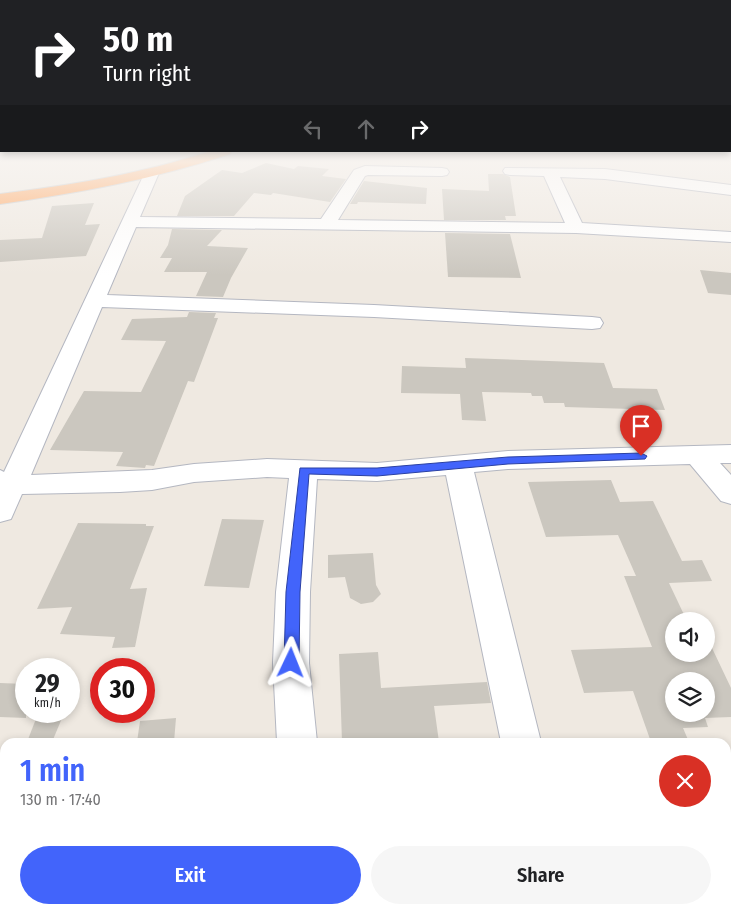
<!DOCTYPE html>
<html lang="en">
<head>
<meta charset="utf-8">
<style>
	:root { --surface:#fff; --page:#f6f6f6; --text:#202124; --muted:#757577; --accent:#4264fb }
	body { margin:0; font-family:"Fira Sans Condensed",sans-serif; background:var(--page); color:var(--text); height:100vh; display:flex; flex-direction:column; font-size:19px; white-space:nowrap }
	* { box-sizing:border-box; margin:0 }
	p { font-size:16px; color:var(--muted) }
	.icon { flex:none; width:28px; height:28px; fill:none; stroke:currentColor; stroke-width:2; stroke-linecap:round; stroke-linejoin:round }
	.map { position:relative; flex:1; overflow:hidden }
	.sheet { position:absolute; left:0px; top:738px; width:731px; height:176px; display:flex; flex-direction:column; background:var(--surface); border-radius:15px 15px 0 0; box-shadow:0 2px 8px #0003 }
	.sheet>* { flex:none }
	.top-card { position:absolute; left:0px; top:0px; width:731px; height:152px; box-shadow:0 2px 8px #0003; background:#202124; color:#fff; overflow:hidden }
	.tools { position:absolute; left:665px; top:612px; display:grid; gap:10px }
	.tools a { display:grid; place-items:center; width:50px; height:50px; border-radius:50%; background:var(--surface); box-shadow:0 2px 8px #0003; font-size:25px }
	.speed { position:absolute; left:15px; top:658px; display:flex; gap:10px; font-size:25px; font-weight:700; text-align:center }
	.speed>* { display:grid; place-content:center; width:65px; height:65px; border-radius:50%; background:var(--surface); box-shadow:0 2px 8px #0003; line-height:1 }
	.speed small { font-size:12px; font-weight:400 }
	.speed .limit { border:8px solid #d22; background:#fff; color:#111 }
	.pin { position:absolute; display:grid; place-items:center; width:42px; height:42px; color:#fff; margin:-51px -21px; border-radius:50% 50% 50% 0; rotate:-45deg; box-shadow:0 0 5px #0007 }
	.pin .icon { rotate:45deg }
	.me { position:absolute; width:55px; margin:-28px; rotate:2deg; stroke-linejoin:round; filter:drop-shadow(0 0 4px #0008) }
	.turn { display:flex; align-items:center; gap:18px; height:105px; padding:0 20px; font-size:22px }
	.turn .icon { width:65px; height:65px; stroke-width:2.5 }
	.turn b { display:block; font-size:35px; line-height:42px }
	.lanes { display:flex; align-items:center; height:48px; padding:0 20px; background:#0003; justify-content:center; gap:25px; direction:ltr }
	.lanes .off { opacity:.35 }
	.round { display:grid; place-items:center; flex:none; width:52px; height:52px; border-radius:26px; background:var(--page) }
	.summary { display:flex; align-items:center; justify-content:space-between; height:85px; padding:0 20px }
	h1 { font-size:30px; font-weight:600; line-height:38px; color:var(--accent) }
	.action { display:flex; gap:10px; margin-top:auto; padding:10px 20px }
	.action a { flex:1; height:58px; border-radius:30px; background:var(--accent); color:#fff; font-size:20px; font-weight:600; line-height:58px; text-align:center }
	.action a+a { background:var(--page); color:var(--text) }
	.map>svg:first-child { display:block }
	.building { fill:#cbc7bf; fill-rule:evenodd }
	.lines { fill:none; stroke-linecap:round; stroke-linejoin:round }
	.minor-casing { stroke:#b4b7c1; stroke-width:2 }
	.highway-casing { stroke:#c9c9c9; stroke-width:2 }
	.minor { fill:#fff; fill-rule:evenodd }
	.highway { fill:#ffa35c; fill-rule:evenodd }
	.route { fill:#4264fb; stroke:#2b41a3 }
</style>
</head>
<body>
<div class="map">
<svg width="731" height="913" viewBox="0 0 731 913">
	<rect width="100%" height="100%" fill="#efe9e1"/>
	<g class="building">
		<path d="M 266,163 L 294,169 L 298,166 L 329,169 L 322,176 L 346,179 L 330,202 L 273,193 L 271,195 L 254,193 L 234,216 L 177,216 L 185,196 L 222,170 L 242,173 Z"/>
		<path d="M 488,174 L 503,174 L 510,177 L 516,216 L 505,216 L 506,220 L 444,220 L 442,189 L 489,191 Z"/>
		<path d="M 364,181 L 427,188 L 426,204 L 358,202 L 357,204 L 350,204 Z"/>
		<path d="M 94,203 L 85,225 L 100,224 L 86,256 L 0,262 L 0,240 L 42,238 L 52,206 Z"/>
		<path d="M 172,229 L 222,230 L 207,246 L 248,248 L 231,278 L 223,297 L 196,296 L 207,272 L 164,272 L 172,258 L 160,258 L 168,245 Z"/>
		<path d="M 445,233 L 510,234 L 521,278 L 448,277 Z"/>
		<path d="M 700,270 L 731,273 L 731,295 L 708,293 Z"/>
		<path d="M 189,312 L 216,313 L 214,318 L 218,318 L 194,382 L 188,381 L 154,466 L 146,465 L 145,468 L 116,466 L 123,452 L 50,450 L 84,391 L 141,392 L 166,341 L 121,340 L 132,319 L 187,317 Z"/>
		<path d="M 465,358 L 604,363 L 613,388 L 657,389 L 665,410 L 565,407 L 564,403 L 544,403 L 542,396 L 532,396 L 531,393 L 482,392 L 486,421 L 462,420 L 460,394 L 401,393 L 402,366 L 466,368 Z"/>
		<path d="M 611,480 L 620,502 L 653,501 L 682,561 L 702,560 L 712,581 L 669,583 L 687,621 L 674,621 L 674,654 L 706,654 L 706,648 L 712,648 L 731,688 L 731,717 L 705,718 L 708,727 L 683,728 L 689,742 L 651,742 L 633,691 L 584,693 L 571,650 L 652,647 L 624,576 L 636,576 L 618,535 L 546,537 L 528,482 ZM 674,681 L 706,681 L 706,714 L 674,714 Z"/>
		<path d="M 222,519 L 264,520 L 249,588 L 204,586 Z"/>
		<path d="M 78,523 L 146,524 L 146,526 L 154,526 L 130,589 L 147,588 L 135,647 L 112,648 L 115,637 L 60,634 L 72,607 L 37,609 Z"/>
		<path d="M 373,553 L 376,585 L 381,594 L 373,602 L 361,604 L 350,598 L 345,577 L 328,578 L 328,555 Z"/>
		<path d="M 378,652 L 381,688 L 487,682 L 491,703 L 434,706 L 439,742 L 342,742 L 339,654 Z"/>
		<path d="M 0,683 L 26,684 L 26,718 L 0,717 Z"/>
		<path d="M 39,711 L 65,711 L 52,742 L 27,742 Z"/>
		<path d="M 176,718 L 174,742 L 137,742 L 140,721 Z"/>
	</g>
	<g class="lines">
		<g class="minor-casing">
			<g id="minor">
				<path d="M 365,166 L 442,168 L 447,169 L 449,172 L 447,175 L 442,176 L 368,175 L 365,176 L 338,220 L 565,223 L 544,176 L 510,175 L 505,174 L 503,171 L 505,168 L 605,169 L 731,185 L 731,195 L 605,179 L 560,177 L 582,223 L 731,232 L 731,242 L 576,233 L 136,227 L 107,295 L 374,305 L 592,317 L 600,318 L 603,323 L 600,328 L 592,329 L 374,317 L 102,307 L 31,475 L 152,470 L 194,464 L 267,459 L 377,463 L 508,451 L 731,445 L 731,463 L 720,463 L 731,475 L 731,504 L 721,501 L 690,464 L 508,469 L 474,472 L 541,742 L 501,742 L 446,475 L 377,481 L 317,479 L 310,592 L 309,663 L 317,742 L 277,742 L 273,663 L 276,592 L 289,478 L 267,477 L 194,482 L 152,490 L 120,492 L 22,494 L 11,519 L 0,522 L 0,470 L 4,472 L 146,170 L 156,170 L 159,173 L 140,217 L 321,219 L 354,170 Z"/>
				<rect x="273" y="909" width="48" height="4"/>
			</g>
		</g>
		<g class="highway-casing">
			<path id="highway" d="M 210,151 L 232,151 L 230,154 C 155,179 78,193 0,204 L 0,194 C 71,185 142,174 210,151 Z"/>
		</g>
		<use href="#minor" class="minor"/>
		<use href="#highway" class="highway"/>
	</g>
	<linearGradient id="sky" x2="0" y2="1"><stop stop-color="#7abfeb"/><stop offset="0.53" stop-color="#f8f5f2"/><stop offset="1" stop-color="#f8f5f2" stop-opacity="0"/></linearGradient>
	<rect width="731" height="275" fill="url(#sky)"/>
	<path class="route" d="M 641,453 L 647,456 L 645,459 L 508,464 L 377,476 L 309,474 L 300,592 L 299,663 L 297,667 L 291,669 L 286,667 L 284,663 L 286,592 L 300,468 L 377,468 L 508,457 Z"/>
</svg>
<div class="tools">
<a><svg class="icon" aria-label="sound" viewBox="0 0 24 24"><path d="M4 9h4l5-4v14l-5-4H4zM17 9q2 3 0 6"/></svg></a>
<a><svg class="icon" aria-label="layers" viewBox="0 0 24 24"><path d="M12 4l9 5-9 5-9-5zM3 14l9 5 9-5"/></svg></a>
</div>
<div class="speed"><div>29<small>km/h</small></div><div class="limit">30</div></div>
<div class="pin" style="left:641px;top:456px;background:#d93025"><svg class="icon" aria-label="arrive" viewBox="0 0 24 24"><path d="M6 21V4h12l-3 4 3 4H6"/></svg></div>
<svg class="me" style="left:291px;top:663px" viewBox="-20 -20 40 40"><path d="M0-17L14 15 0 8-14 15z" fill="#4264fb" stroke="#fff" stroke-width="4"/></svg>
<div class="top-card">
<div class="turn"><svg class="icon" aria-label="right" viewBox="0 0 24 24"><path d="M7 20v-9h11M14 6l5 5-5 5"/></svg><div><b>50 m</b>Turn right</div></div>
<div class="lanes"><svg class="icon off" aria-label="left" viewBox="0 0 24 24"><path d="M17 20v-9H6M10 6l-5 5 5 5"/></svg><svg class="icon off" aria-label="ahead" viewBox="0 0 24 24"><path d="M12 20V5M6 11l6-6 6 6"/></svg><svg class="icon" aria-label="right" viewBox="0 0 24 24"><path d="M7 20v-9h11M14 6l5 5-5 5"/></svg></div>
</div>
<section class="sheet">
<div class="summary"><div><h1>1 min</h1><p>130 m · 17:40</p></div><a class="round" style="background:#d93025;color:#fff"><svg class="icon" aria-label="close" viewBox="0 0 24 24"><path d="M6 6l12 12M18 6L6 18"/></svg></a></div>
<div class="action"><a>Exit</a><a>Share</a></div>
</section>
</div>
</body>
</html>
